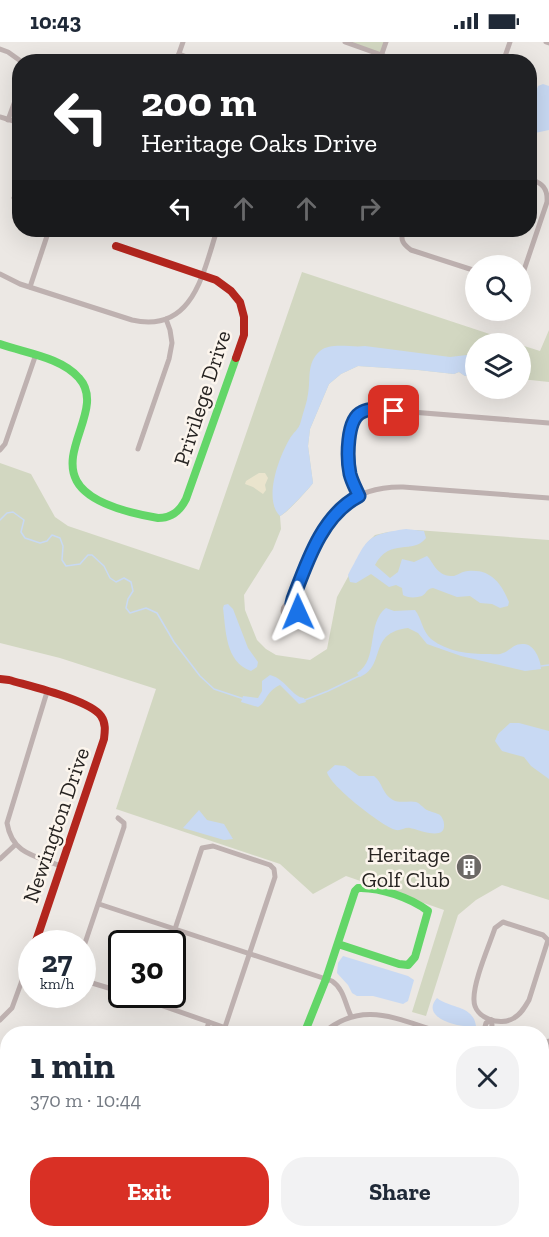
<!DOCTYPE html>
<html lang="en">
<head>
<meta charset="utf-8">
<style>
	:root { --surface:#fff; --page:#f2f2f3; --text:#1f2937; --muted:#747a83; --accent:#d93025 }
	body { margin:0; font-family:"Zilla Slab",serif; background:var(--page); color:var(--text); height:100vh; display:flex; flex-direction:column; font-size:22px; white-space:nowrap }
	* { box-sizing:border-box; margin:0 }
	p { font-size:20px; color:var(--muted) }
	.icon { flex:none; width:33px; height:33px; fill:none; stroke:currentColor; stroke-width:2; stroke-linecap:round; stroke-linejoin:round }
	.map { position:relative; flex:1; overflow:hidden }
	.sheet { position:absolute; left:0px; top:984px; width:549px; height:212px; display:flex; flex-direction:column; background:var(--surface); border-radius:24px 24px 0 0; box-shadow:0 6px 24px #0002 }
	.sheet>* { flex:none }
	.guide { position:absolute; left:12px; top:12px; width:525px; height:183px; border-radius:24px; box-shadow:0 6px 24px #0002; background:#202124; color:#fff; overflow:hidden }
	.fabs { position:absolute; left:465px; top:213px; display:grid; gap:12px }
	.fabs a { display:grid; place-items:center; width:66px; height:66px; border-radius:50%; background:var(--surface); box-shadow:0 6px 24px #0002; font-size:30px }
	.speed { position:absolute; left:18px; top:888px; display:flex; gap:12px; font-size:30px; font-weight:700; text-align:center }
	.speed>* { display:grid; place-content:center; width:78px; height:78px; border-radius:50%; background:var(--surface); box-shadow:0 6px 24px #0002; line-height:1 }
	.speed small { font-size:15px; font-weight:400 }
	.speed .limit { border:3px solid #111; border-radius:9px; background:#fff; color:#111 }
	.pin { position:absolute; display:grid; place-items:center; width:51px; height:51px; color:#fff; margin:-26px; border-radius:12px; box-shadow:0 3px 9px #0006 }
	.me { position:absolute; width:66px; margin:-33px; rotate:359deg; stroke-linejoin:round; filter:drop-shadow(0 0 4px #0008) }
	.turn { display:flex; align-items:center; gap:21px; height:126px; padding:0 30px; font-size:27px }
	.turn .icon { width:78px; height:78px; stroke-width:2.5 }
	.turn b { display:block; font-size:42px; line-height:51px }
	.lanes { display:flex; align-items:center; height:57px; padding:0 30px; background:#0003; justify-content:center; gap:30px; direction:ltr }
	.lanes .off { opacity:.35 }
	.round { display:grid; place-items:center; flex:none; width:63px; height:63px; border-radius:24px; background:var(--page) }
	.summary { display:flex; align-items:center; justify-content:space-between; height:102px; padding:0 30px }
	h1 { font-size:36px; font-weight:800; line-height:45px }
	.button { display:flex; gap:12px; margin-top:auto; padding:12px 30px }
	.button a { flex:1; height:69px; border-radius:24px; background:var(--accent); color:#fff; font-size:24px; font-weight:800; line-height:69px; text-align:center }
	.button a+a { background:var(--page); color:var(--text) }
	.status { display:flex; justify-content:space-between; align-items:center; height:42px; padding:0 30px; background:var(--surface); direction:ltr }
	.status svg { height:16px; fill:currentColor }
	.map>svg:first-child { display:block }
	.education { fill:#eadcd4 }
	.green { fill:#d2d7c1 }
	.sand { fill:#eae4cd }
	.water { fill:#c8d9f3 }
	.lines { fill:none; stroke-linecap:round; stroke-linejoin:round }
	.stream { stroke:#c8d9f3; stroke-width:1.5 }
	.street { stroke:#beb1b0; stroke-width:5 }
	.fast { stroke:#63d668; stroke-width:8 }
	.jam { stroke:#b3261e; stroke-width:8 }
	.route-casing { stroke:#114b97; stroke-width:15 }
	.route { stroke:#1a73e8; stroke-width:10 }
	.labels { text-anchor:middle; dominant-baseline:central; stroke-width:5; stroke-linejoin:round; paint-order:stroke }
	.street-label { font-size:22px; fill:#272422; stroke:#fcf5ed }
	.poi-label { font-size:22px; fill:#272422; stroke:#fcf5ed; text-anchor:end }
</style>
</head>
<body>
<div class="status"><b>10:43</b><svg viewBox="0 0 49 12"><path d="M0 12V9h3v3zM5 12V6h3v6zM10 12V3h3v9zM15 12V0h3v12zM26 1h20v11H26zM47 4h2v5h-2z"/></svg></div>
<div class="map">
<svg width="549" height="1195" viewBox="0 0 549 1195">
	<rect width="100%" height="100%" fill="#ece8e4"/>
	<path class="education" d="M 7,1168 L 8,1188 L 80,1188 L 78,1195 L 0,1195 L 0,1170 Z"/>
	<g class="green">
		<path d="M 345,0 L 386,0 L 381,13 Z"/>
		<path d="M 302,230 L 517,301 L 476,302 L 475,332 L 465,334 L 459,330 L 454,332 L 418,328 L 358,324 L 341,332 L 329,342 L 310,387 L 308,404 L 313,441 C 308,448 286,472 280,474 L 281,487 L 273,507 L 244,553 L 245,568 L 257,598 L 266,607 L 276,613 L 310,618 L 327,607 L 337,555 L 366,502 L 375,493 L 388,490 L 417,488 L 549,498 L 549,858 L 502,843 L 476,858 L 458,873 L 426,974 L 412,970 L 444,868 L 346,834 L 313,852 L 280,822 L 116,767 L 156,647 L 60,616 L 0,601 L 0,421 L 31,432 L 55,475 L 68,484 L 199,528 Z"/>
		<path d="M 549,288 L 549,340 L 521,337 L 521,303 L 540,309 Z"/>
		<path d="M 0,1047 L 8,1047 L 7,1168 L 0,1170 Z"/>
	</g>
	<path class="sand" d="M 259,431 L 265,431 L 268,436 L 265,443 L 266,448 L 263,452 L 253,445 L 245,442 L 246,439 Z"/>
	<g class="water">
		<path d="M 543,42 L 549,44 L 549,88 L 535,91 L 530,89 L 530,68 L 538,44 Z"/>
		<path d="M 365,304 L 450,315 L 475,312 L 475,332 L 465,334 L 459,330 L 454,332 L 418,328 L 358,324 L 341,332 L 329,342 L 310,387 L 308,404 L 313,441 C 308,448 285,472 280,474 C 263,458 279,415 289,398 C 293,390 299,388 301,379 C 303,370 307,361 308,352 C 311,337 306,321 320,309 C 331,300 352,306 365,304 Z"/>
		<path d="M 406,487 L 424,489 L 426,496 C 413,513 390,495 375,523 L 390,536 L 398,530 L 402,517 L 414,520 L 427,514 C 434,521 436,533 451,534 C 456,535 462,529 468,529 C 491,527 501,541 509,560 L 508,564 L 500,566 L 492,562 L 480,561 L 470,554 L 457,555 L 433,546 C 426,547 427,551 422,554 C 416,556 407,556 403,553 L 402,546 L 396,543 L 389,545 L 371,532 L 356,541 L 350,540 L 348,533 C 368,497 364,493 406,487 Z"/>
		<path d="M 228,562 L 233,567 L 248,606 L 258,620 L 257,625 L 251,629 C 225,620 226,588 223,566 L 224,563 Z"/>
		<path d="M 386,566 L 394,569 L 415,568 C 422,577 422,589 431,597 C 448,610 468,612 489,612 C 493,612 500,613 503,611 C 511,608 514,601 524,602 C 534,602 541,618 541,627 L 525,629 L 461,614 L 427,602 L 418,591 L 408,586 C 367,591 387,623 360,635 L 357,631 C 379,618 366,581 386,566 Z"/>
		<path d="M 270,633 C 286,637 292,655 304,656 L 306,660 L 299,662 L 280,643 C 265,650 267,660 258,665 L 241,660 L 243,654 L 258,656 L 262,649 L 262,639 Z"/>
		<path d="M 510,681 L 519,681 L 549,689 L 549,737 L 531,724 L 524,715 L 502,709 L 495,699 L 498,692 Z"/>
		<path d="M 335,723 L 345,724 L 359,734 L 374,734 C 383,741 382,752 393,758 C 401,762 409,758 416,760 C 421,762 423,766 427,768 C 431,770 437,771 440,773 C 442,775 444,779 444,782 C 446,800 417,787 410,786 C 405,785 401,789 396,788 C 383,785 329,743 327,730 Z"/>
		<path d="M 199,768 L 207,778 L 224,782 L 233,797 L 224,798 L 183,786 Z"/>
		<path d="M 343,914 L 408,934 L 414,938 L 408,959 L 403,962 L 373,954 L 357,954 L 352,951 L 348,943 L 337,931 L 338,921 Z"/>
		<path d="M 437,956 C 451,967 473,963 476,984 C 461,987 419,976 437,956 Z"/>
	</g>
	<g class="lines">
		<g class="stream">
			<path d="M 0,478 L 7,471 L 13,470 L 24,478 L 21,490 L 25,496 L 40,501 L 47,499 L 52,493 L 60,496 L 63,504 L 62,518 L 66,524 L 80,522 L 88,513 L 92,513 L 104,524 L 110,536 L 116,540 L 124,536 L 131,540 L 133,549 L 128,557 L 126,566 L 130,571 L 146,566 L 157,571 L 174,600 L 200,634 L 214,647 L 244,657"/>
			<path d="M 541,624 L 549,623"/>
			<path d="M 305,658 L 328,649 L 361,633"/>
		</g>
		<g class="street">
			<path d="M 345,0 L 401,20"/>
			<path d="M 546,0 L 549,1"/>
			<path d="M 0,7 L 8,10 L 22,20"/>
			<path d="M 179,12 L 200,20"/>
			<path d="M 176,20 L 183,0"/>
			<path d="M 379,20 L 386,0"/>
			<path d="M 503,20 L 510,0"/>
			<path d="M 0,75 L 20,81"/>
			<path d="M 8,78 L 20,45"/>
			<path d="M 14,156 L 20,154"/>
			<path d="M 279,188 L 300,188"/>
			<path d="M 403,188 C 400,198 403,202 411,208 L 476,229"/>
			<path d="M 0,232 L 20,242 L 132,278 C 193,292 203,231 217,188"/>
			<path d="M 520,233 L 524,228 L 547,160 C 548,146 542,141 530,137"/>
			<path d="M 30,245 L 49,188"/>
			<path d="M 138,407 L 169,317 L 172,301 L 170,288 L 166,277"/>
			<path d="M 0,408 L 5,402 L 35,315"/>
			<path d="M 359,454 C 355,446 352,439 350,431 C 348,423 349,415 349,407 C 350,388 350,367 374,367 L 549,381"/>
			<path d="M 292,561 C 295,547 303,532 309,519 C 330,473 348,444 403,445 L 549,456"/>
			<circle cx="291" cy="569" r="8"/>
			<path d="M 47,650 L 7,781 C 12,812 35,814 61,824"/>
			<path d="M 0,817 L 15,803"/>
			<path d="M 99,862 L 332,939 C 344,947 345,962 351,974"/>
			<path d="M 503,880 L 543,893 L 548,898 L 529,958 C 525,965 521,972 514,976 C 500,985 474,976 474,958 C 473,940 489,904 495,886 Z"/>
			<path d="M 170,902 L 202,806 L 213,804 L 270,823 L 274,827 L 275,835 L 225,985"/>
			<path d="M 82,910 L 124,785 L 124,781 L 118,776"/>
			<path d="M 82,938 L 122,950"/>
			<path d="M 129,952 L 243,992"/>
			<path d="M 0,978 L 12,966 L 32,911"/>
			<path d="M 205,992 L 209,980"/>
			<path d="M 322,992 C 364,955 401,980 447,992"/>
			<path d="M 483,992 L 486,981 L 491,978"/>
			<path d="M 490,992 L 492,983 L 491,978"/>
			<path d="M 542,1003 L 549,999"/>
			<path d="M 542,1010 L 549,1003"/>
			<path d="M 542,1052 L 549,1053"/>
			<path d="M 113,1195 L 116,1188"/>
			<path d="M 180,1195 L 183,1188"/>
			<path d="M 247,1195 L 249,1188"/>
			<path d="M 406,1195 L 409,1188"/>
		</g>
		<g class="fast">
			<path d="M 0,302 C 25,311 61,315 79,336 C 117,378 0,449 158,476 C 172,476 180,469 186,457 L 236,316"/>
			<path d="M 304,992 L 326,937 L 355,849 L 358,846 C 380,845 411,856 428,869 L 415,915 L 408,923 L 399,922 L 338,902"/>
			<path d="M 498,1188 L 519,1195"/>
		</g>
		<g class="jam">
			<path d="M 116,204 L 216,238 L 231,249 L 240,260 L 244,275 L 244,293 L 236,316"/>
			<path d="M 0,637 L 9,638 C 29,644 90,658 101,674 C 106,681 105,689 104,697 L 35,902"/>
			<path d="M 0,1037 L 8,1037"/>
		</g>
	</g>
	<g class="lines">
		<g class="route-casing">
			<path id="route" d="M 298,570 L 298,565 L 292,561 L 293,557 C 307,520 322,473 359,454 C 356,447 352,440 350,432 C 347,417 346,377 362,370 C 371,365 384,368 394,369"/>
		</g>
		<use href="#route" class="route"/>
	</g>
	<defs>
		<g id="building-disc" transform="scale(1.35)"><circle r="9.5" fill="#6c6966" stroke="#fcf5ed"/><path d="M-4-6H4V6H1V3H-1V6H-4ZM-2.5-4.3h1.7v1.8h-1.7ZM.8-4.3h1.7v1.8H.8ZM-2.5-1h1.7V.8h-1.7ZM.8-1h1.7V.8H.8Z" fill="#fff"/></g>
	</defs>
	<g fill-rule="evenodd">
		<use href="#building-disc" x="469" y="825"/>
	</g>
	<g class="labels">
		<g class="street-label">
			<text transform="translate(202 356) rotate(-72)">Privilege Drive</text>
			<text transform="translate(56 783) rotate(-71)">Newington Drive</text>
		</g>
		<g class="poi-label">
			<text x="450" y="812">Heritage<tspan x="450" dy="25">Golf Club</tspan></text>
		</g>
	</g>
</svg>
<div class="fabs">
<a><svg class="icon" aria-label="search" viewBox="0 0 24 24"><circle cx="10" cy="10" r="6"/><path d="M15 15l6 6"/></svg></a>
<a><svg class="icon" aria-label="layers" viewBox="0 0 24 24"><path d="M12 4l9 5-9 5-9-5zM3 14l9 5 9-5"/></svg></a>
</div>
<div class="speed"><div>27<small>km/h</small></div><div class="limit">30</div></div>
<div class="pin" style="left:394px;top:369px;background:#d93025"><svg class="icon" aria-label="arrive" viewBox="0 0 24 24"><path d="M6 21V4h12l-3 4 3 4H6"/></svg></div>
<svg class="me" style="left:298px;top:570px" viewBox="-20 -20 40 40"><path d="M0-17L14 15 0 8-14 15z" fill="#1a73e8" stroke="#fff" stroke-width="4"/></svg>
<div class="guide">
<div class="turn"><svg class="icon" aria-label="left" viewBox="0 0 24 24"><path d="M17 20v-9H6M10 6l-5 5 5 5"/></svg><div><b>200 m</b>Heritage Oaks Drive</div></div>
<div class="lanes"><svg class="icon" aria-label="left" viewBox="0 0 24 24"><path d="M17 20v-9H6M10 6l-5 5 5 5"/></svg><svg class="icon off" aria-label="ahead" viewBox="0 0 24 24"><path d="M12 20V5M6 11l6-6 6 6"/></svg><svg class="icon off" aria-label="ahead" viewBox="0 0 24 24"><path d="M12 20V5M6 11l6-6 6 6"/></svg><svg class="icon off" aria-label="right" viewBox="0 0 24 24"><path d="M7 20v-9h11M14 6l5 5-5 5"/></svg></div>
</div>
<section class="sheet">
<div class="summary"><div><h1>1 min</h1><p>370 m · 10:44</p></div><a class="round"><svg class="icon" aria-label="close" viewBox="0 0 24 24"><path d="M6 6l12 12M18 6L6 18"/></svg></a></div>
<div class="button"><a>Exit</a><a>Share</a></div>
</section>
</div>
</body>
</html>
